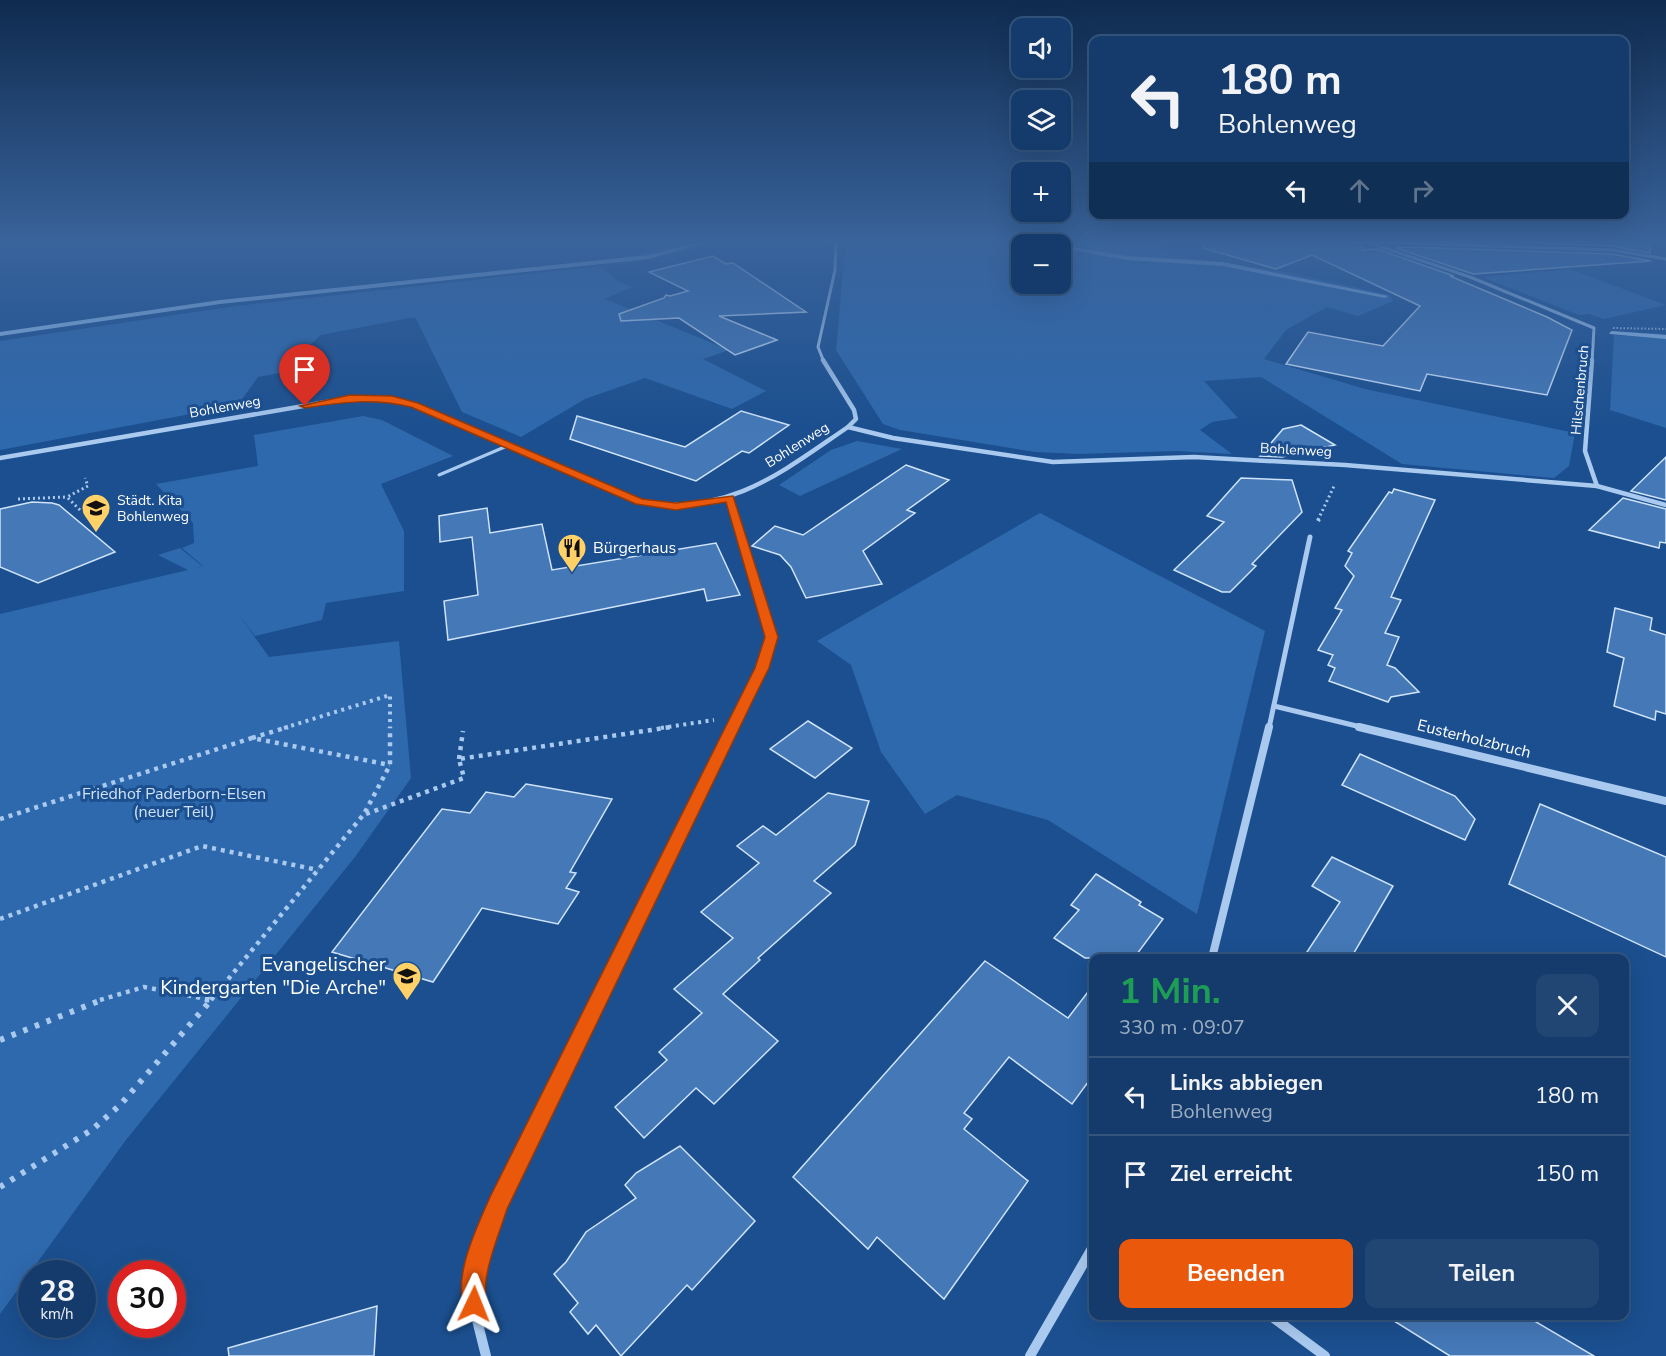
<!DOCTYPE html>
<html lang="de">
<head>
<meta charset="utf-8">
<style>
	:root { --surface:#143b6b; --page:#214673; --text:#f1f3f6; --muted:#9dadc1; --line:#33557e; --accent:#ea580c }
	body { margin:0; font-family:"Nunito Sans",sans-serif; background:var(--page); color:var(--text); height:100vh; display:flex; flex-direction:column; font-size:22px; white-space:nowrap }
	* { box-sizing:border-box; margin:0 }
	p { font-size:20px; color:var(--muted) }
	.icon { flex:none; width:33px; height:33px; fill:none; stroke:currentColor; stroke-width:2; stroke-linecap:round; stroke-linejoin:round }
	.map { position:relative; flex:1; overflow:hidden }
	.drawer { position:absolute; left:1089px; top:954px; width:540px; height:366px; display:flex; flex-direction:column; background:var(--surface); border-radius:12px; box-shadow:0 6px 24px #0002,0 0 0 2px var(--line) }
	.drawer>* { flex:none }
	.top-card { position:absolute; left:1089px; top:36px; width:540px; height:183px; border-radius:12px; box-shadow:0 6px 24px #0002,0 0 0 2px var(--line); background:#143b6b; color:var(--text); overflow:hidden }
	.fabs { position:absolute; left:1011px; top:18px; display:grid; gap:12px }
	.fabs a { display:grid; place-items:center; width:60px; height:60px; border-radius:12px; background:var(--surface); box-shadow:0 6px 24px #0002,0 0 0 2px var(--line); font-size:30px }
	.speed { position:absolute; left:18px; top:1260px; display:flex; gap:12px; font-size:30px; font-weight:700; text-align:center }
	.speed>* { display:grid; place-content:center; width:78px; height:78px; border-radius:50%; background:var(--surface); box-shadow:0 6px 24px #0002,0 0 0 2px var(--line); line-height:1 }
	.speed small { font-size:15px; font-weight:400 }
	.speed .limit { border:9px solid #d22; background:#fff; color:#111 }
	.pin { position:absolute; display:grid; place-items:center; width:51px; height:51px; color:#fff; margin:-62px -26px; border-radius:50% 50% 50% 0; rotate:-45deg; box-shadow:0 0 6px #0007 }
	.pin .icon { rotate:45deg }
	.me { position:absolute; width:66px; margin:-33px; rotate:2deg; stroke-linejoin:round; filter:drop-shadow(0 0 4px #0008) }
	.turn { display:flex; align-items:center; gap:21px; height:126px; padding:0 30px; font-size:27px }
	.turn .icon { width:78px; height:78px; stroke-width:2.5 }
	.turn b { display:block; font-size:42px; line-height:51px }
	.lanes { display:flex; align-items:center; height:57px; padding:0 30px; background:#0003; justify-content:center; gap:30px; direction:ltr }
	.lanes .off { opacity:.35 }
	.round { display:grid; place-items:center; flex:none; width:63px; height:63px; border-radius:12px; background:var(--page) }
	.head { display:flex; align-items:center; justify-content:space-between; height:102px; padding:0 30px }
	h1 { font-size:36px; font-weight:700; line-height:45px; color:#1e9e55 }
	.cta { display:flex; gap:12px; margin-top:auto; padding:12px 30px }
	.cta a { flex:1; height:69px; border-radius:12px; background:var(--accent); color:#fff; font-size:24px; font-weight:700; line-height:69px; text-align:center }
	.cta a+a { background:var(--page); color:var(--text) }
	ul { padding:0; list-style:none }
	li { display:flex; align-items:center; gap:18px; height:78px; padding:0 30px; border-top:2px solid var(--line) }
	li div { flex:1 }
	li b { display:block; font-size:22px }
	li em { font-style:normal }
	.map>svg:first-child { display:block }
	.green { fill:#2e69ad; fill-rule:evenodd }
	.lines { fill:none; stroke-linecap:round; stroke-linejoin:round }
	.stream { fill:#9cc4f0; fill-rule:evenodd }
	.building { fill:#4478b7; stroke:#cfe3fa; stroke-width:1.5 }
	.path-far4 { stroke:#a9c9ee; stroke-width:2; stroke-dasharray:1.5 2; stroke-linecap:butt }
	.path-far3 { stroke:#a9c9ee; stroke-width:3; stroke-dasharray:2 3; stroke-linecap:butt }
	.path-far2 { stroke:#a9c9ee; stroke-width:4; stroke-dasharray:3 4.5; stroke-linecap:butt }
	.path-far1 { stroke:#a9c9ee; stroke-width:4.5; stroke-dasharray:4 5; stroke-linecap:butt }
	.path { stroke:#a9c9ee; stroke-width:6; stroke-dasharray:4.5 8; stroke-linecap:butt }
	.service-far1 { stroke:#a9c9ee; stroke-width:2 }
	.service { stroke:#a9c9ee; stroke-width:3 }
	.minor-far4 { stroke:#a9c9ee; stroke-width:3 }
	.minor-far3 { stroke:#a9c9ee; stroke-width:4.5 }
	.minor-far2 { stroke:#a9c9ee; stroke-width:5 }
	.minor-far1 { stroke:#a9c9ee; stroke-width:8 }
	.minor { stroke:#a9c9ee; stroke-width:10 }
	.route { fill:#ea580c; stroke:#983908; stroke-width:1.5 }
	.labels { text-anchor:middle; dominant-baseline:central; stroke-width:6; stroke-linejoin:round; paint-order:stroke }
	.far-street-label { font-size:14px; fill:#fff; stroke:#1b4f8f }
	.far-poi-label { font-size:14px; fill:#fff; stroke:#1b4f8f; text-anchor:start }
	.poi-label { font-size:16px; fill:#fff; stroke:#1b4f8f; text-anchor:start }
	.street-label { font-size:16px; fill:#fff; stroke:#1b4f8f }
	.park-label { font-size:16px; fill:#cfe3fa; stroke:#1b4f8f }
	.near-poi-label { font-size:20px; fill:#fff; stroke:#1b4f8f; text-anchor:end }
</style>
</head>
<body>
<div class="map">
<svg width="1666" height="1356" viewBox="0 0 1666 1356">
	<rect width="100%" height="100%" fill="#1b4f8f"/>
	<g class="green">
		<path d="M 702,240 L 821,240 L 828,245 L 706,246 L 619,265 L 622,257 Z"/>
		<path d="M 846,240 L 1178,240 L 1155,248 L 1177,257 L 1281,271 L 1390,295 L 1393,301 L 1358,316 L 1327,307 L 1286,330 L 1264,359 L 1365,389 L 1575,433 L 1569,466 L 1554,478 L 1402,464 L 1261,377 L 1204,381 L 1238,418 L 1212,422 L 1200,430 L 1232,454 L 1176,451 L 1079,454 L 1035,452 L 900,430 L 883,424 L 836,350 ZM 1022,244 L 1060,244 L 1060,284 L 1022,284 Z"/>
		<path d="M 600,266 L 618,281 L 632,287 L 605,299 L 729,350 L 703,359 L 766,391 L 732,409 L 645,378 L 585,399 L 521,437 L 462,412 L 415,317 L 321,335 L 279,373 L 258,377 L 238,405 L 0,450 L 0,341 L 236,306 Z"/>
		<path d="M 1570,269 L 1666,305 L 1604,319 L 1589,314 L 1579,315 L 1482,277 Z"/>
		<path d="M 1626,332 L 1666,334 L 1666,428 L 1610,410 L 1614,335 L 1629,336 Z"/>
		<path d="M 363,416 L 382,420 L 453,456 L 381,484 L 404,531 L 404,591 L 326,603 L 322,620 L 255,636 L 239,615 L 269,657 L 399,641 L 411,778 L 355,857 L 126,1140 L 0,1314 L 0,614 L 188,570 L 158,555 L 180,548 L 202,566 L 197,568 L 203,566 L 182,548 L 194,543 L 193,523 L 156,484 L 258,466 L 254,435 Z"/>
		<path d="M 857,441 L 902,449 L 800,496 L 779,485 L 831,450 Z"/>
		<path d="M 1040,513 L 1265,631 L 1197,914 L 1048,820 L 957,795 L 925,814 L 881,752 L 851,665 L 817,641 Z"/>
	</g>
	<g class="lines">
		<g class="stream">
			<path d="M 707,240 L 715,240 L 649,259 L 220,304 L 0,336 L 0,332 L 220,300 L 649,255 Z"/>
			<path d="M 793,240 L 857,242 L 878,240 L 857,244 Z"/>
			<path d="M 1038,240 L 1045,240 L 1056,244 L 1050,244 Z"/>
			<path d="M 1060,245 L 1127,256 L 1223,262 L 1388,296 L 1385,298 L 1223,266 L 1127,260 L 1060,248 Z"/>
			<path d="M 1612,331 L 1666,335 L 1666,339 L 1610,334 L 1609,333 Z"/>
		</g>
	</g>
	<g class="building">
		<path d="M 1204,240 L 1357,240 L 1362,244 L 1363,250 L 1377,249 L 1454,276 L 1450,276 L 1547,317 L 1572,330 L 1547,395 L 1427,374 L 1420,391 L 1286,364 L 1308,332 L 1383,346 L 1420,306 L 1312,255 L 1276,269 L 1203,248 Z"/>
		<path d="M 1520,240 L 1650,240 L 1650,253 L 1612,246 L 1526,243 Z"/>
		<path d="M 1406,247 L 1612,254 L 1651,261 L 1473,274 L 1396,248 Z"/>
		<path d="M 713,256 L 726,264 L 733,263 L 806,312 L 719,316 L 777,340 L 735,355 L 679,318 L 621,321 L 619,314 L 664,298 L 666,295 L 670,296 L 688,291 L 649,272 Z"/>
		<path d="M 741,411 L 789,425 L 749,453 L 742,451 L 696,481 L 570,439 L 577,416 L 685,447 Z"/>
		<path d="M 1301,425 L 1335,445 L 1282,457 L 1260,456 L 1283,429 Z"/>
		<path d="M 1666,457 L 1666,500 L 1631,491 Z"/>
		<path d="M 906,465 L 949,480 L 907,510 L 915,513 L 863,551 L 882,584 L 806,598 L 791,567 L 780,555 L 752,546 L 775,526 L 803,535 Z"/>
		<path d="M 1241,478 L 1292,480 L 1302,512 L 1252,564 L 1256,566 L 1230,592 L 1222,592 L 1174,570 L 1224,522 L 1207,516 Z"/>
		<path d="M 1394,489 L 1435,500 L 1391,597 L 1401,600 L 1385,633 L 1399,637 L 1387,665 L 1395,668 L 1419,692 L 1391,697 L 1388,702 L 1329,681 L 1335,668 L 1328,665 L 1333,655 L 1318,650 L 1342,610 L 1335,608 L 1354,576 L 1345,566 L 1352,553 L 1348,551 L 1389,492 L 1392,493 Z"/>
		<path d="M 1623,498 L 1666,509 L 1666,543 L 1660,542 L 1659,548 L 1589,530 Z"/>
		<path d="M 32,502 L 52,503 L 59,505 L 115,552 L 38,583 L 0,567 L 0,509 Z"/>
		<path d="M 487,508 L 490,533 L 542,524 L 552,570 L 716,543 L 740,595 L 707,601 L 704,589 L 448,640 L 444,601 L 478,595 L 472,537 L 440,542 L 439,516 Z"/>
		<path d="M 1615,608 L 1652,618 L 1650,630 L 1666,635 L 1666,714 L 1656,711 L 1655,720 L 1614,706 L 1624,658 L 1607,652 Z"/>
		<path d="M 808,721 L 852,748 L 815,778 L 770,749 Z"/>
		<path d="M 1360,754 L 1455,796 L 1475,819 L 1465,840 L 1342,785 Z"/>
		<path d="M 526,784 L 612,799 L 570,872 L 576,873 L 566,888 L 579,892 L 558,924 L 482,908 L 433,982 L 332,952 L 442,809 L 470,813 L 486,792 L 514,797 Z"/>
		<path d="M 828,793 L 869,801 L 855,845 L 814,881 L 831,893 L 758,958 L 760,960 L 723,994 L 778,1041 L 714,1104 L 696,1088 L 644,1138 L 615,1107 L 667,1060 L 659,1052 L 702,1013 L 674,989 L 733,938 L 701,912 L 759,863 L 737,846 L 763,826 L 776,835 Z"/>
		<path d="M 1540,804 L 1666,857 L 1666,957 L 1509,884 Z"/>
		<path d="M 1332,857 L 1393,886 L 1351,958 L 1303,958 L 1340,902 L 1312,886 Z"/>
		<path d="M 1096,874 L 1141,902 L 1139,905 L 1163,919 L 1134,958 L 1085,958 L 1054,938 L 1079,910 L 1071,905 Z"/>
		<path d="M 985,961 L 1068,1018 L 1094,984 L 1094,1074 L 1072,1104 L 1009,1057 L 964,1113 L 972,1119 L 964,1129 L 1028,1181 L 944,1299 L 877,1237 L 868,1249 L 793,1177 Z"/>
		<path d="M 680,1146 L 755,1221 L 692,1290 L 687,1285 L 621,1356 L 596,1325 L 588,1334 L 570,1312 L 578,1303 L 554,1274 L 566,1262 L 586,1232 L 636,1198 L 625,1185 L 636,1173 Z"/>
		<path d="M 377,1306 L 374,1356 L 229,1356 L 228,1348 Z"/>
		<path d="M 1386,1316 L 1526,1316 L 1594,1356 L 1450,1356 Z"/>
	</g>
	<g class="lines">
		<path class="path-far4" d="M 1613,328 L 1666,329"/>
		<g class="path-far3">
			<path d="M 18,499 L 67,497"/>
			<path d="M 80,510 L 67,497 L 88,486 L 85,478"/>
			<path d="M 1318,520 L 1335,484"/>
		</g>
		<g class="path-far2">
			<path d="M 1318,521 L 1319,519"/>
			<path d="M 284,728 L 390,695 L 390,728"/>
			<path d="M 661,728 L 714,720"/>
		</g>
		<g class="path-far1">
			<path d="M 252,738 L 288,727"/>
			<path d="M 459,759 L 463,731"/>
			<path d="M 366,814 L 464,778 L 459,759 L 671,727"/>
			<path d="M 0,819 L 252,738 L 390,765"/>
			<path d="M 0,919 L 202,846 L 318,870"/>
			<path d="M 100,1000 L 144,987 L 211,1000"/>
			<path d="M 211,1000 L 364,814 L 390,765 L 390,727"/>
		</g>
		<g class="path">
			<path d="M 205,999 L 211,1000"/>
			<path d="M 0,1040 L 104,999"/>
			<path d="M 0,1187 L 93,1129 L 121,1104 L 212,999"/>
		</g>
		<path class="service-far1" d="M 1513,240 L 1524,246"/>
		<path class="service" d="M 439,475 L 507,446"/>
		<g class="minor-far4">
			<path d="M 1361,240 L 1470,277 L 1594,328 L 1592,362"/>
			<path d="M 1373,242 L 1612,250 L 1666,259"/>
			<path d="M 824,362 L 818,347 L 835,270 L 836,240"/>
		</g>
		<g class="minor-far3">
			<path d="M 1592,360 L 1585,451 L 1597,486"/>
			<path d="M 848,427 L 893,438 L 1053,462 L 1194,457 L 1345,465 L 1597,486 L 1666,505"/>
			<path d="M 0,458 L 350,398 L 383,399 L 415,405 L 640,502 C 729,516 779,474 848,427 L 856,419 L 854,410 L 823,360"/>
			<path d="M 730,498 L 737,520"/>
		</g>
		<g class="minor-far2">
			<path d="M 1274,706 L 1365,728"/>
			<path d="M 733,728 L 762,668 L 771,637 L 736,519"/>
			<path d="M 1269,728 L 1310,537"/>
		</g>
		<g class="minor-far1">
			<path d="M 1359,727 L 1666,801"/>
			<path d="M 1212,958 L 1269,727"/>
			<path d="M 599,1000 L 734,727"/>
		</g>
		<g class="minor">
			<path d="M 1271,1316 L 1325,1356"/>
			<path d="M 486,1356 L 473,1304 L 474,1276 L 479,1255 L 498,1205 L 600,999"/>
			<path d="M 1030,1356 L 1094,1245"/>
		</g>
	</g>
	<linearGradient id="sky" x2="0" y2="1"><stop stop-color="#0f2b4f"/><stop offset="0.56" stop-color="#39639b"/><stop offset="1" stop-color="#39639b" stop-opacity="0"/></linearGradient>
	<rect width="1666" height="430" fill="url(#sky)"/>
	<path class="route" d="M 350,395 L 392,396 L 418,403 L 642,499 L 676,503 L 733,496 L 778,637 L 769,668 L 753,700 L 507,1209 C 500,1231 491,1252 487,1274 C 484,1287 487,1301 482,1313 L 474,1316 L 466,1313 C 451,1278 476,1230 490,1197 L 739,700 L 755,668 L 765,637 L 726,502 L 676,510 L 636,504 L 411,407 C 375,398 341,402 305,408 L 300,406 Z"/>
	<defs>
		<g id="school-pin" transform="scale(1.5)"><path d="M0 17L-7.5 6A9.5 9.5 0 1 1 7.5 6Z" fill="#ffd166" stroke="#1b4f8f"/><path d="M0-5L7-2L0 1L-7-2ZM-4 1L0 2.5L4 1V4Q0 6-4 4Z" fill="#111"/></g>
		<g id="restaurant-pin" transform="scale(1.5)"><path d="M0 17L-7.5 6A9.5 9.5 0 1 1 7.5 6Z" fill="#ffd166" stroke="#1b4f8f"/><path d="M-5-6h1v4h1v-4h1v4h1v-4h1v5L-1.5 .5V6h-2V.5L-5-1ZM5-6V6H3V1.5H1.5Q1.5-4 5-6Z" fill="#111"/></g>
	</defs>
	<g fill-rule="evenodd">
		<use href="#school-pin" x="96" y="508"/>
		<use href="#restaurant-pin" x="572" y="548"/>
		<use href="#school-pin" x="407" y="976"/>
	</g>
	<g class="labels">
		<g class="far-street-label">
			<text transform="translate(1580 390) rotate(-85)">Hilschenbruch</text>
			<text transform="translate(225 407) rotate(-10)">Bohlenweg</text>
			<text transform="translate(797 445) rotate(-32)">Bohlenweg</text>
			<text transform="translate(1296 450) rotate(3)">Bohlenweg</text>
		</g>
		<g class="far-poi-label">
			<text x="117" y="500">Städt. Kita<tspan x="117" dy="16">Bohlenweg</tspan></text>
		</g>
		<g class="poi-label">
			<text x="593" y="548">Bürgerhaus</text>
		</g>
		<g class="street-label">
			<text transform="translate(1474 739) rotate(14)">Eusterholzbruch</text>
		</g>
		<g class="park-label">
			<text x="174" y="794">Friedhof Paderborn-Elsen<tspan x="174" dy="18">(neuer Teil)</tspan></text>
		</g>
		<g class="near-poi-label">
			<text x="386" y="964">Evangelischer<tspan x="386" dy="23">Kindergarten "Die Arche"</tspan></text>
		</g>
	</g>
</svg>
<div class="fabs">
<a><svg class="icon" aria-label="sound" viewBox="0 0 24 24"><path d="M4 9h4l5-4v14l-5-4H4zM17 9q2 3 0 6"/></svg></a>
<a><svg class="icon" aria-label="layers" viewBox="0 0 24 24"><path d="M12 4l9 5-9 5-9-5zM3 14l9 5 9-5"/></svg></a>
<a>+</a>
<a>−</a>
</div>
<div class="speed"><div>28<small>km/h</small></div><div class="limit">30</div></div>
<div class="pin" style="left:305px;top:406px;background:#d93025"><svg class="icon" aria-label="arrive" viewBox="0 0 24 24"><path d="M6 21V4h12l-3 4 3 4H6"/></svg></div>
<svg class="me" style="left:474px;top:1304px" viewBox="-20 -20 40 40"><path d="M0-17L14 15 0 8-14 15z" fill="#ea580c" stroke="#fff" stroke-width="4"/></svg>
<div class="top-card">
<div class="turn"><svg class="icon" aria-label="left" viewBox="0 0 24 24"><path d="M17 20v-9H6M10 6l-5 5 5 5"/></svg><div><b>180 m</b>Bohlenweg</div></div>
<div class="lanes"><svg class="icon" aria-label="left" viewBox="0 0 24 24"><path d="M17 20v-9H6M10 6l-5 5 5 5"/></svg><svg class="icon off" aria-label="ahead" viewBox="0 0 24 24"><path d="M12 20V5M6 11l6-6 6 6"/></svg><svg class="icon off" aria-label="right" viewBox="0 0 24 24"><path d="M7 20v-9h11M14 6l5 5-5 5"/></svg></div>
</div>
<section class="drawer">
<div class="head"><div><h1>1 Min.</h1><p>330 m · 09:07</p></div><a class="round"><svg class="icon" aria-label="close" viewBox="0 0 24 24"><path d="M6 6l12 12M18 6L6 18"/></svg></a></div>
<ul>
<li><svg class="icon" aria-label="left" viewBox="0 0 24 24"><path d="M17 20v-9H6M10 6l-5 5 5 5"/></svg><div><b>Links abbiegen</b><p>Bohlenweg</p></div><em>180 m</em></li>
<li><svg class="icon" aria-label="arrive" viewBox="0 0 24 24"><path d="M6 21V4h12l-3 4 3 4H6"/></svg><div><b>Ziel erreicht</b></div><em>150 m</em></li>
</ul>
<div class="cta"><a>Beenden</a><a>Teilen</a></div>
</section>
</div>
</body>
</html>
